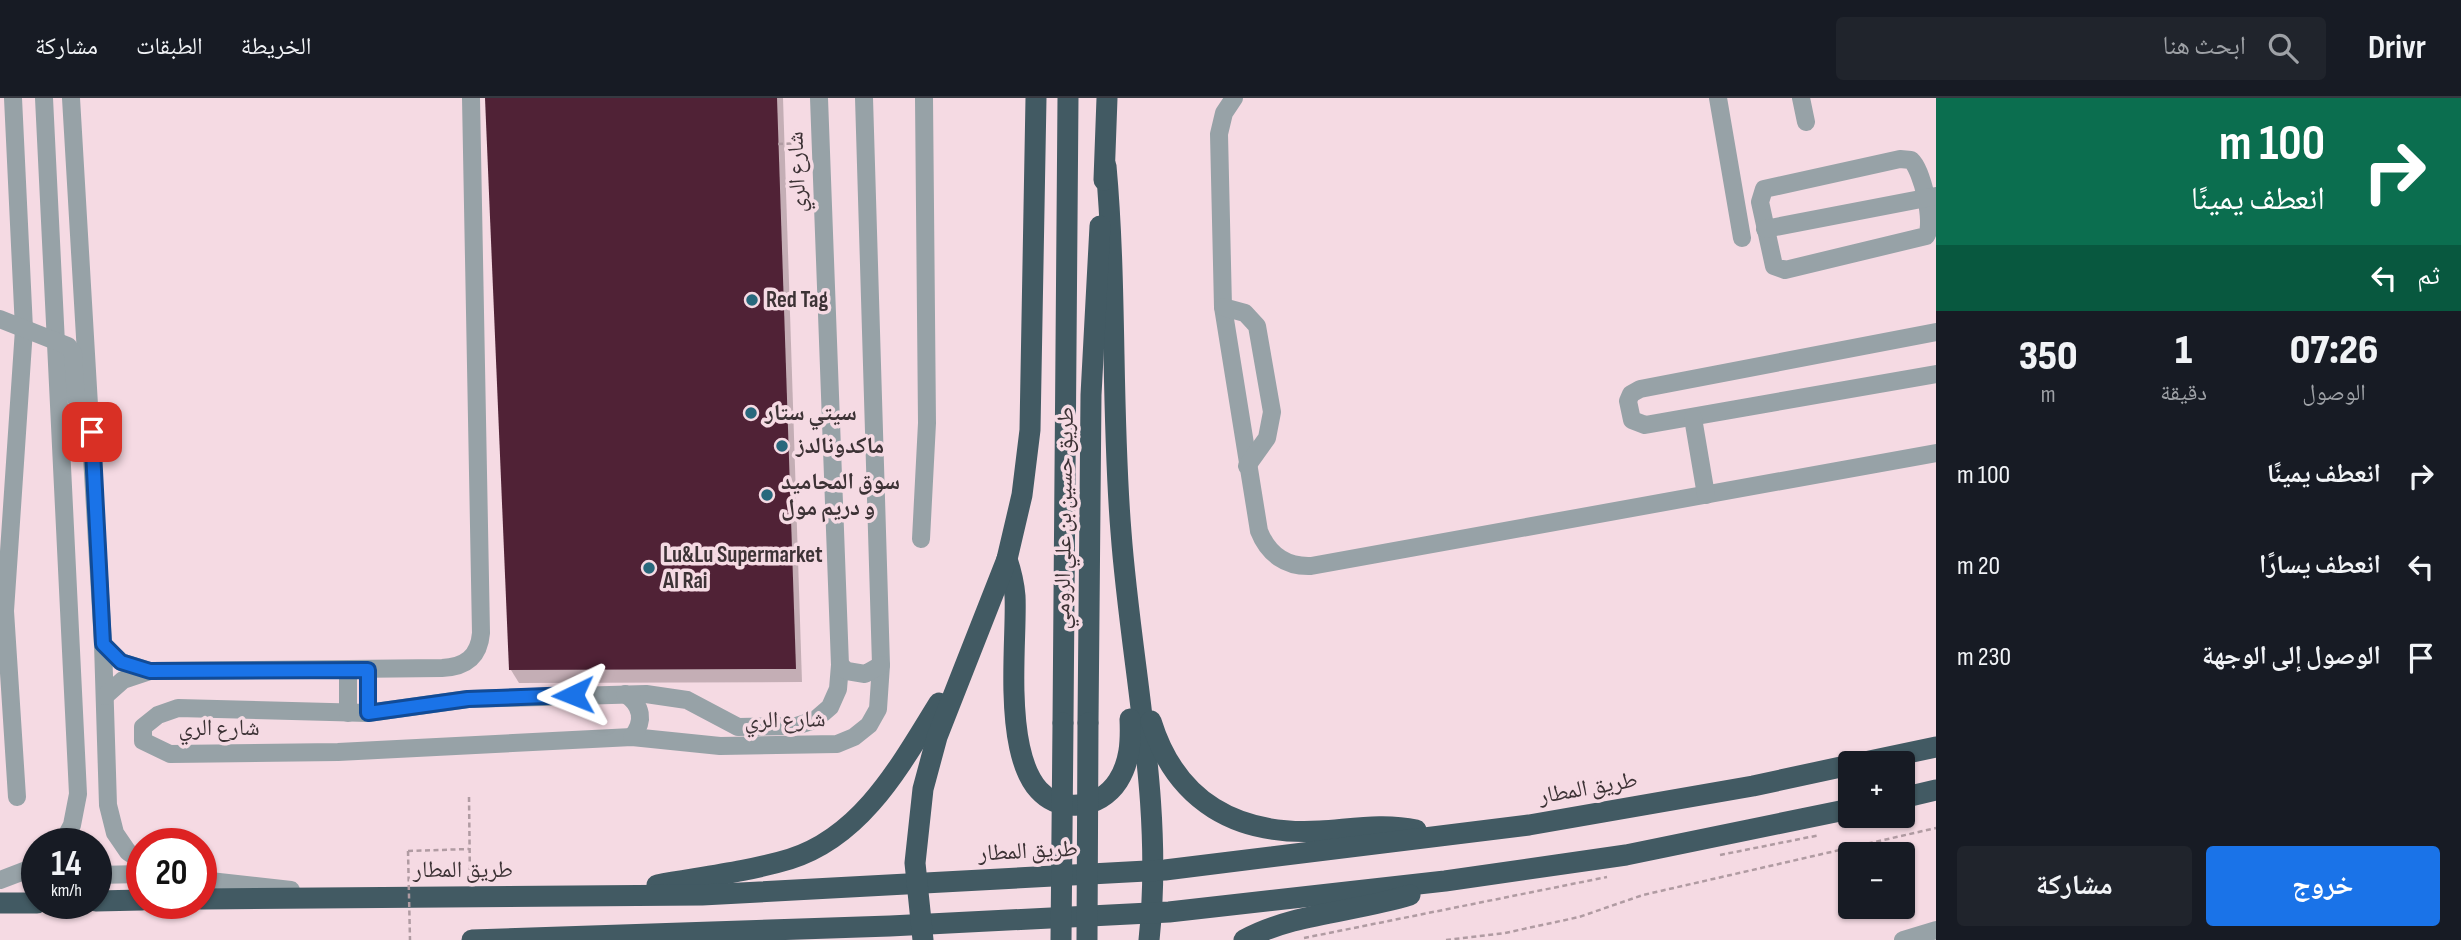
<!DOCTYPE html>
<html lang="ar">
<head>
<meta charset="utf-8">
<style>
	:root { --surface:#171b24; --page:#20242c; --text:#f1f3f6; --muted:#9ea1a6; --line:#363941; --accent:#1a73e8 }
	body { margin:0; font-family:"Sofia Sans Condensed","Noto Naskh Arabic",sans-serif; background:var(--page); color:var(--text); direction:rtl; height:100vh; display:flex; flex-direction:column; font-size:26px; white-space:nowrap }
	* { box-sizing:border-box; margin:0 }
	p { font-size:23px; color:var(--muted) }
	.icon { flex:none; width:38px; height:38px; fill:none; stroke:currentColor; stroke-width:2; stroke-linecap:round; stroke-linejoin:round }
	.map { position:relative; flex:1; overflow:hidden; direction:ltr }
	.sheet { display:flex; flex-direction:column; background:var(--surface); width:525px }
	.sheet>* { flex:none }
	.hud { background:#0b6e4f; color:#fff; overflow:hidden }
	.controls { position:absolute; left:1838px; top:653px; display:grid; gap:14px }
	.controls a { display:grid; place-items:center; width:77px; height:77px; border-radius:7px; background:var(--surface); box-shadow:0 2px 5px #0004; font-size:35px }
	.speed { position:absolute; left:21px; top:730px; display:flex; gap:14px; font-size:35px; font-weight:700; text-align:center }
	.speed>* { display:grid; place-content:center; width:91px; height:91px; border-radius:50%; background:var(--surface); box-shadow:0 2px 5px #0004; line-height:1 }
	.speed small { font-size:18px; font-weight:400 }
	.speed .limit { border:10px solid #d22; background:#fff; color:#111 }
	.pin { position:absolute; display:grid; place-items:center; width:60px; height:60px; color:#fff; margin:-30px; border-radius:14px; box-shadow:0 4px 10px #0006 }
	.me { position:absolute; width:77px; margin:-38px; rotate:268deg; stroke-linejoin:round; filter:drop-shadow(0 0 5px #0008) }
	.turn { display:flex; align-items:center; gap:24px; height:147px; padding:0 21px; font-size:32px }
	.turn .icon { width:91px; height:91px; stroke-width:2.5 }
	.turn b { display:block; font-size:49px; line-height:60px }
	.then { display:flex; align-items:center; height:66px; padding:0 21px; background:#0003; gap:14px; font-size:26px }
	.eta { display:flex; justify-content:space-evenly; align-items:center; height:119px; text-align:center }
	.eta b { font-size:42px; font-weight:800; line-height:49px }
	.button { display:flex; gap:14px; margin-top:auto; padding:14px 21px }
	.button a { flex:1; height:80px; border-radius:7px; background:var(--accent); color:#fff; font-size:28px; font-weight:800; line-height:80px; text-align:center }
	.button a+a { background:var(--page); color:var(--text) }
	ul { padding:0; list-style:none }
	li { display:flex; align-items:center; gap:21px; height:91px; padding:0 21px }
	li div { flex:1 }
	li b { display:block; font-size:26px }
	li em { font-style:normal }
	header { display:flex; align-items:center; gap:42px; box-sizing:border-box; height:98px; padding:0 35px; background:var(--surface); border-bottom:2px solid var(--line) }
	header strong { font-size:33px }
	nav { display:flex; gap:38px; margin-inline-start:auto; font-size:24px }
	.search { width:490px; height:63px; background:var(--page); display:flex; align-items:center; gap:18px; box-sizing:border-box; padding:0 24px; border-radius:7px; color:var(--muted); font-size:26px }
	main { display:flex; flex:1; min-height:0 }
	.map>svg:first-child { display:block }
	.shadow { fill:#0003 }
	.building { fill:#502236 }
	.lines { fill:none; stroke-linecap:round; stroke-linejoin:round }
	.path { stroke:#b09ba2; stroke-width:2.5; stroke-dasharray:5 3.5; stroke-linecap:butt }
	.minor { stroke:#97a2a7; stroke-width:18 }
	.highway { stroke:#425a63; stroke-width:21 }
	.path-bridge { stroke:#b09ba2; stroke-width:2.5; stroke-dasharray:5 3.5; stroke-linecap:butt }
	.highway-bridge { stroke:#425a63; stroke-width:21 }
	.route-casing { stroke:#114b97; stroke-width:18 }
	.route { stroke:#1a73e8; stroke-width:12 }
	.poi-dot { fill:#28687c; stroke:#f5dae3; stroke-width:2.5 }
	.labels { text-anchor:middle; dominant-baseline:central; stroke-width:7; stroke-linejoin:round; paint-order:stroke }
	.street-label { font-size:23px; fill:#3c3235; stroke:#f5dae3 }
	.poi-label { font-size:23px; font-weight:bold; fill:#3c3235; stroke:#f5dae3; text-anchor:start }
</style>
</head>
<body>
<header>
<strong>Drivr</strong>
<div class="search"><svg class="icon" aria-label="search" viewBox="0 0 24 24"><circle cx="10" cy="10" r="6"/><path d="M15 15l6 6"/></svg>ابحث هنا</div>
<nav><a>الخريطة</a><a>الطبقات</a><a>مشاركة</a></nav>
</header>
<main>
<section class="sheet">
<div class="hud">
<div class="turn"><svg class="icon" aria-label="right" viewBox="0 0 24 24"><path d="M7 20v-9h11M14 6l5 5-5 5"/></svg><div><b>100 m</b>انعطف يمينًا</div></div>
<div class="then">ثم<svg class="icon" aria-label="left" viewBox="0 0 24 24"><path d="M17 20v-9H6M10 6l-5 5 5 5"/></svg></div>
</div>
<div class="eta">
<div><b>07:26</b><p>الوصول</p></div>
<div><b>1</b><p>دقيقة</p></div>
<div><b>350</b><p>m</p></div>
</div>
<ul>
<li><svg class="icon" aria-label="right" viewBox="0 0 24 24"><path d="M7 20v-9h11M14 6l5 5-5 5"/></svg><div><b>انعطف يمينًا</b></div><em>100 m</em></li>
<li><svg class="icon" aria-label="left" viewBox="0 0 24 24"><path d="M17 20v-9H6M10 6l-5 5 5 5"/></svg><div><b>انعطف يسارًا</b></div><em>20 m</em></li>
<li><svg class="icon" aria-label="arrive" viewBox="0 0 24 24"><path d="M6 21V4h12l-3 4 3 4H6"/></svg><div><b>الوصول إلى الوجهة</b></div><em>230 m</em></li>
</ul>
<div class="button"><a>خروج</a><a>مشاركة</a></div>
</section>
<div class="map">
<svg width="1936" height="842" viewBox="0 0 1936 842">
	<rect width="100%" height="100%" fill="#f5dae3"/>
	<path class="shadow" d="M 487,0 L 783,0 L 802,584 L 519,585 L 511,572 Z"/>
	<path class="building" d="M 485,0 L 777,0 L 796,571 L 509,572 Z"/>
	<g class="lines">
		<g class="path">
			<path d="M 778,46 L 806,45"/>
			<path d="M 469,699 L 470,783"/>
			<path d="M 1857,728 L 1898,718"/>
			<path d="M 408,753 L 469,751"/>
			<path d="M 1720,757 L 1820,737"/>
			<path d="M 1304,840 L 1607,779"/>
			<path d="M 1446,842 L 1505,835 L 1579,819 L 1643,797 L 1936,730"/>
		</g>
		<g class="minor">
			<path d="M 13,0 L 24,231 L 5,513 L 17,699"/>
			<path d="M 44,0 L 78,696 L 72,727 L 62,746"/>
			<path d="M 71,0 L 103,546 L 108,707 L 115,735 L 128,754 L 142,763"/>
			<path d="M 819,0 L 840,567 L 838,591 L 830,609 L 815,622 L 796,628 L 738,629 L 687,602 L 646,596 L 468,601 L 368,615 L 178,610 L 158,617 L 143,629 L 143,643 L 170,656 L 338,654 L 632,639 L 720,648 L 837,646 L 854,639 L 869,627 L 878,611 L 881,567 L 864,0"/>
			<path d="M 1234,0 L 1224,15 L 1219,36 L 1223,209 L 1259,433 C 1268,456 1286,469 1311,468 L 1936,355"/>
			<path d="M 1718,0 L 1742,140"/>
			<path d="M 1801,0 L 1806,24"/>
			<path d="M 1900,61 L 1911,62 C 1922,72 1935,126 1926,138 L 1785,172 L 1774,168 L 1760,104 L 1764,91 Z"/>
			<path d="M 1765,131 L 1936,98"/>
			<path d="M 1223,209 L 1245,215 L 1257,228 L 1272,314 L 1267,340 L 1247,368"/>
			<path d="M 0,221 L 68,248 L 73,255 L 76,301 L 87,325"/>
			<path d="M 1936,234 L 1640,291 L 1631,296 L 1628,303 L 1632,322 L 1645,327 L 1936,276"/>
			<path d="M 1693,320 L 1706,397"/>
			<path d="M 921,441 L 927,325 L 924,0"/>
			<path d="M 103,546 L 121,564 L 150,573 L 442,570 C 465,569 479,559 481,535 L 471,0"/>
			<path d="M 840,567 L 847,573 L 865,576 L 881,567"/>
			<path d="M 368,572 L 368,615"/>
			<path d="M 625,596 C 642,607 645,623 632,639"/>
			<path d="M 105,598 L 123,582 L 150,573"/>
			<path d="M 348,615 L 348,572"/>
			<path d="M 96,777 L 142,776"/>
			<path d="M 0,782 L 37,768"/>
			<path d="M 201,782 L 291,792"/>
			<path d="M 1903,842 L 1936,832"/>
		</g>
		<g class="highway">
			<path d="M 1106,68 C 1117,190 1111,312 1121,434 C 1131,570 1164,705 1149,842"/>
			<path d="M 1104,82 L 1107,0"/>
			<path d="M 1007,461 C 1011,473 1014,485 1015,498 C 1018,549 993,713 1078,707 C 1094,706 1109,697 1118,683 C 1130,664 1131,644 1130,621"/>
			<path d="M 1151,623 C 1176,704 1237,738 1320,733 C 1352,731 1384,725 1416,732"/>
			<path d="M 1063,625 L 1068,0"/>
			<path d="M 1088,625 L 1091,297 L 1100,128"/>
			<path d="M 1860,665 L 1936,649"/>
			<path d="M 1902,700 L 1936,692"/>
			<path d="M 657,787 C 701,779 747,774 790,761 C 863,738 901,666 939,605"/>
			<path d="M 201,801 L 702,797 L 1165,772 L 1529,727 L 1753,688 L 1850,667"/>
			<path d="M 96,803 L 142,802"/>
			<path d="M 0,805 L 37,805"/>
			<path d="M 472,842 L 890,828 L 1169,814 L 1445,783 L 1626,757 L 1850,711"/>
			<path d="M 923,842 L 915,765 L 923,691 L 937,639 L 1007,461 L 1022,397 L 1030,332 L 1036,0"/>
			<path d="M 1244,842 C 1293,815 1356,814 1410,797"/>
		</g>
		<path class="path-bridge" d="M 408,753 L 410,842"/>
		<g class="highway-bridge">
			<path d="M 1061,842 L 1063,625"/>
			<path d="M 1087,842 L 1088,625"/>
		</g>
	</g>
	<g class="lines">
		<g class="route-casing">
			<path id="route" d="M 92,334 L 103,546 L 121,564 L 150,573 L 368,572 L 368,615 L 468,601 L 573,597"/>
		</g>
		<use href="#route" class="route"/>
	</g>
	<g class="poi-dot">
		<circle cx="752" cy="202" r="7"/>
		<circle cx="751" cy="315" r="7"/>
		<circle cx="782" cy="348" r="7"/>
		<circle cx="767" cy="397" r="7"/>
		<circle cx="649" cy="470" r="7"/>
	</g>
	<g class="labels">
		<g class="street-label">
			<text transform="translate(797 74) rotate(-92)">شارع الري</text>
			<text transform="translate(1064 420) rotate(-89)">طريق حسين بن علي الرومي</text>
			<text transform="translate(785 622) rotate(-1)">شارع الري</text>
			<text x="219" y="630">شارع الري</text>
			<text transform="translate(1588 690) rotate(-10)">طريق المطار</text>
			<text transform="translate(1028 753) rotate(-3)">طريق المطار</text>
			<text x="463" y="772">طريق المطار</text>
		</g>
		<g class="poi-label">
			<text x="766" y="202">Red Tag</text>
			<text x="765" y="315">سيتي ستار</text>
			<text x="796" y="348">ماكدونالدز</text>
			<text x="781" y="384">سوق المحاميد<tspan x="781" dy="26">و دريم مول</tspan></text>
			<text x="663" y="457">Lu&amp;Lu Supermarket<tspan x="663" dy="26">Al Rai</tspan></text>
		</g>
	</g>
</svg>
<div class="controls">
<a>+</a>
<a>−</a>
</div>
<div class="speed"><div>14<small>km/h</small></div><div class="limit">20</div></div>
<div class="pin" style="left:92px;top:334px;background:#d93025"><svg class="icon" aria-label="arrive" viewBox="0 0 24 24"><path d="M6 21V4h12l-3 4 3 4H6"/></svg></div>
<svg class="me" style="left:573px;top:597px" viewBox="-20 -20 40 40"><path d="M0-17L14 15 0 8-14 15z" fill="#1a73e8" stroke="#fff" stroke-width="4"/></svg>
</div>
</main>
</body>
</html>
